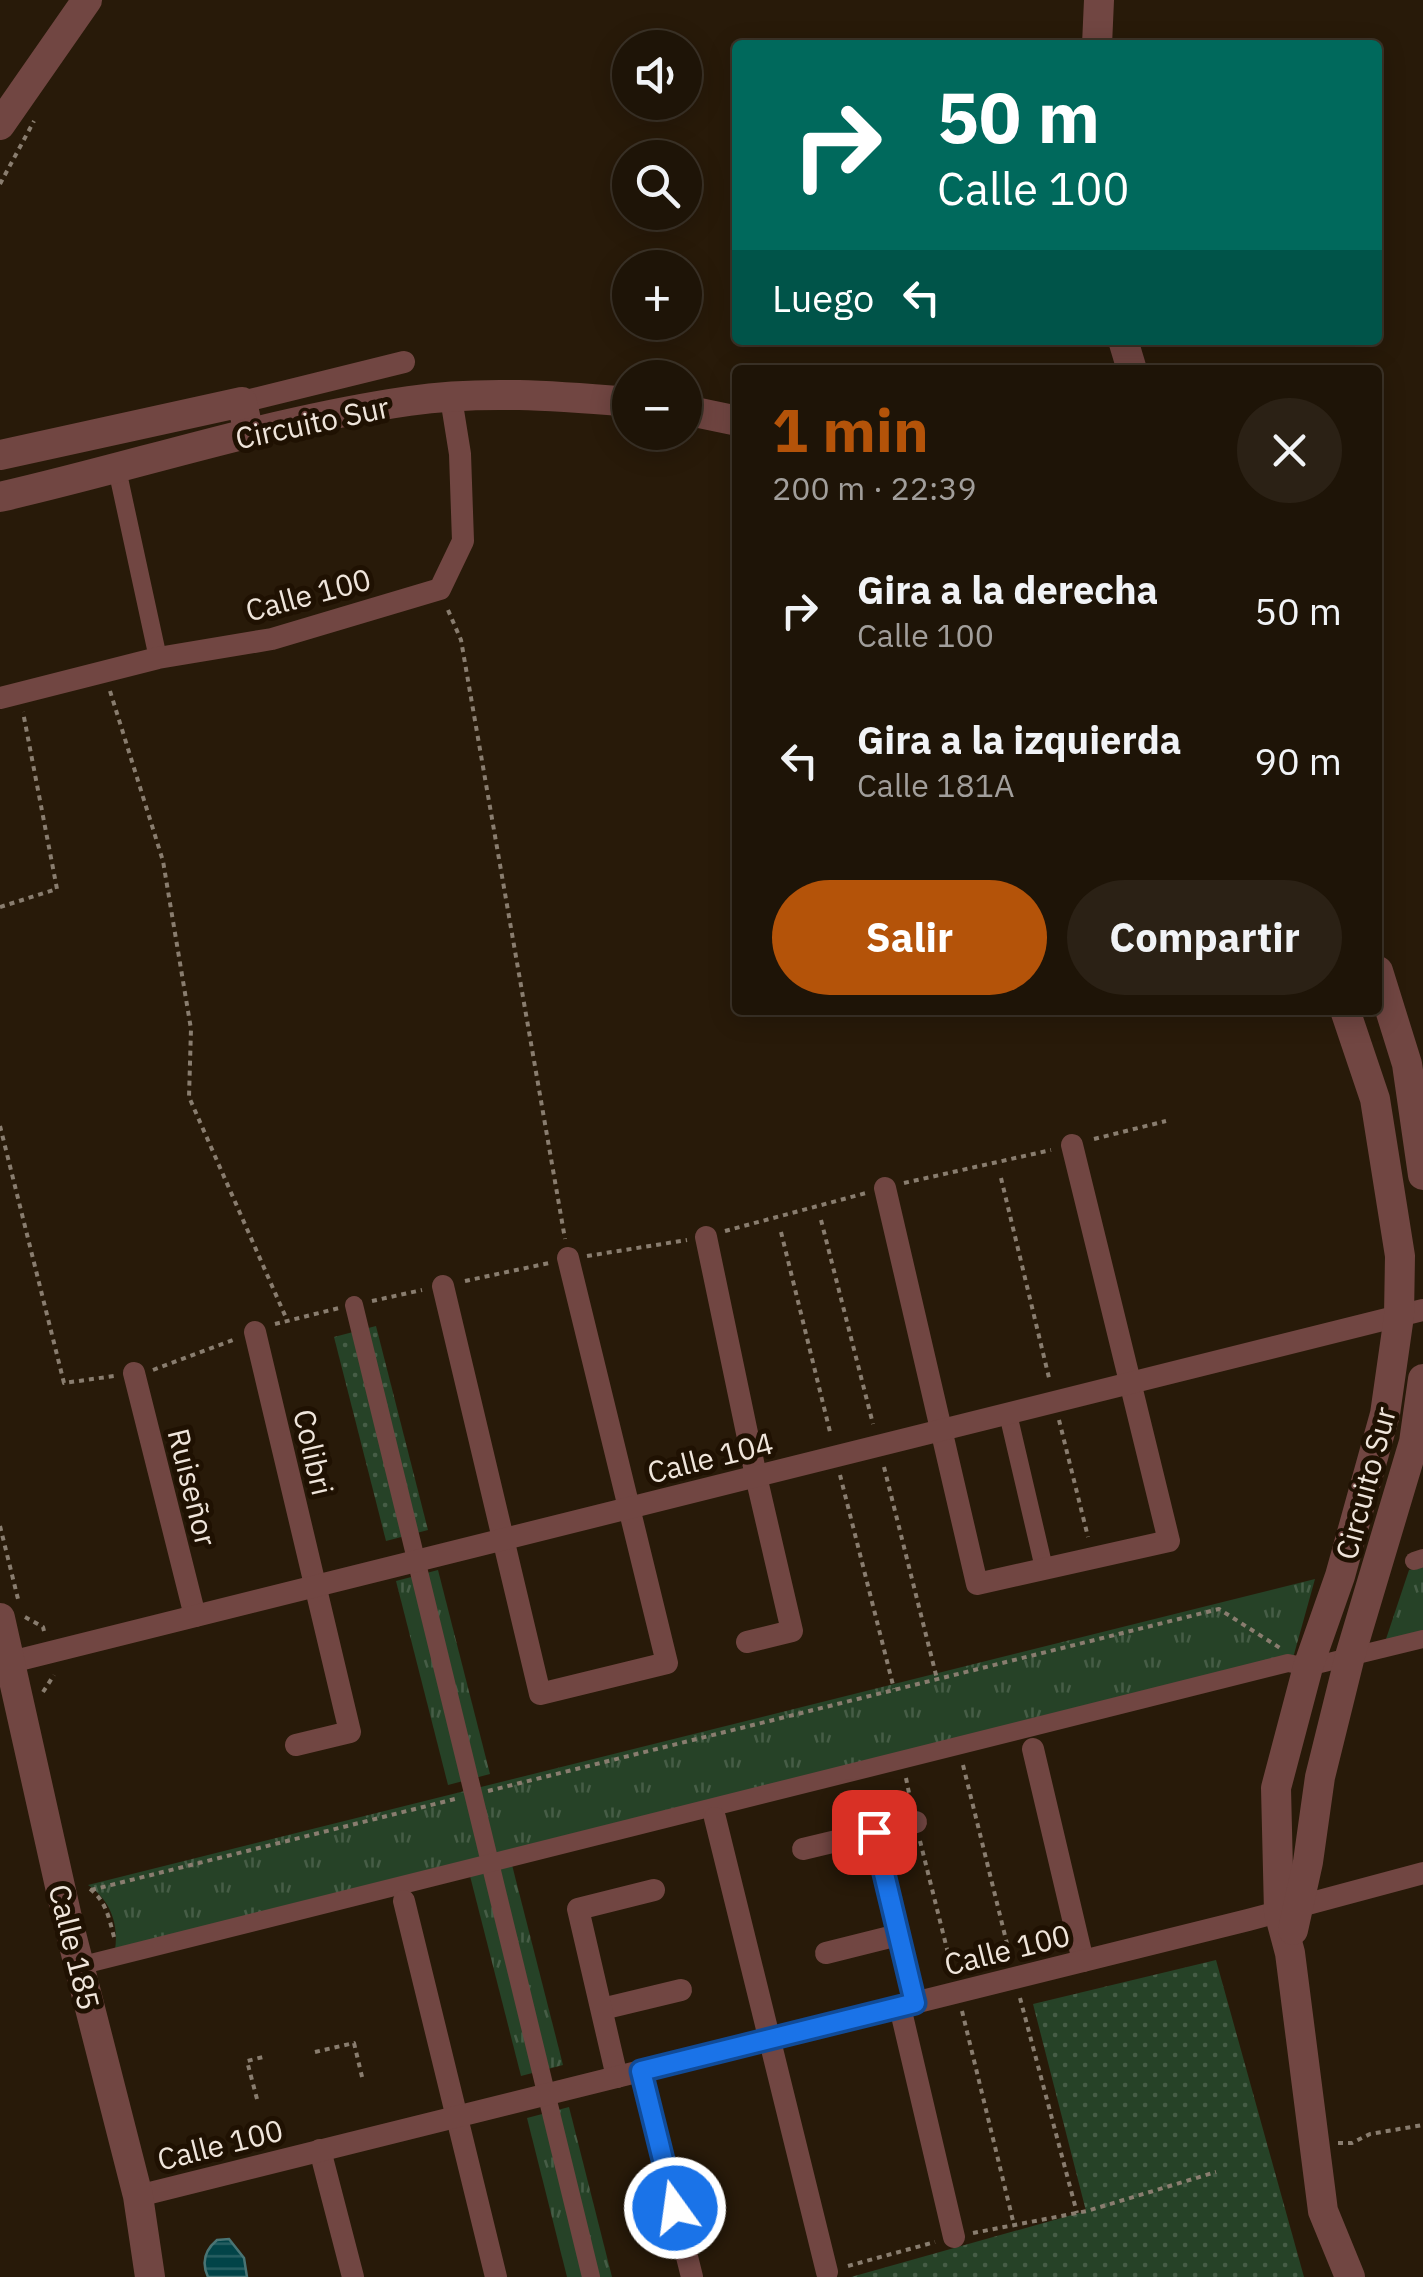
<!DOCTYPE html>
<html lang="es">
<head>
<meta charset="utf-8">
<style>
	:root { --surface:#1e1407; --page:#2b2115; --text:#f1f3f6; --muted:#a19e9b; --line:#3c3328; --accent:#b45309 }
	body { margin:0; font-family:"IBM Plex Sans",sans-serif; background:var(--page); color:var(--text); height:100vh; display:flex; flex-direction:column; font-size:38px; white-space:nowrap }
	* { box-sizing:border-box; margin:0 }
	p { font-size:32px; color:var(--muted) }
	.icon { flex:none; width:55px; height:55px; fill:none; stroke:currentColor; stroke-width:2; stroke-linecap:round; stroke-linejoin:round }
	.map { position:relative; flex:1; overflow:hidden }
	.sheet { position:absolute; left:732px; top:365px; width:650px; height:650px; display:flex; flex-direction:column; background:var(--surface); border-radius:10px; box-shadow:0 5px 25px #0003,0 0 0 2px var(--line) }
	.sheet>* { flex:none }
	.hud { position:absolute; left:732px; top:40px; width:650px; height:305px; border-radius:10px; box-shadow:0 5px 25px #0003,0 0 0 2px var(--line); background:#00695c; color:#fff; overflow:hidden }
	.buttons { position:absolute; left:612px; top:30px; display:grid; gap:20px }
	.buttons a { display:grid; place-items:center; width:90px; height:90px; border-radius:50%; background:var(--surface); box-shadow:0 5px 25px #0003,0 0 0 2px var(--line); font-size:50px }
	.pin { position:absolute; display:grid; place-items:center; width:85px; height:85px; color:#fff; margin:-42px; border-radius:20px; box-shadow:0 5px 15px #0006 }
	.me { position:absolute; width:110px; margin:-55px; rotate:346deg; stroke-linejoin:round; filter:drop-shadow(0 0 8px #0008) }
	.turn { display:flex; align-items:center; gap:35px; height:210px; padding:0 40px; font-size:45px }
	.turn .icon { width:130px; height:130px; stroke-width:2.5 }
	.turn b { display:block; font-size:70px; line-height:85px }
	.then { display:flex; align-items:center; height:95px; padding:0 40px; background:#0003; gap:20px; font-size:38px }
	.round { display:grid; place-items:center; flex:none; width:105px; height:105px; border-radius:52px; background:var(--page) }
	.summary { display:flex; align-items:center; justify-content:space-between; height:170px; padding:0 40px }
	h1 { font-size:60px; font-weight:700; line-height:75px; color:var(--accent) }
	.action { display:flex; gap:20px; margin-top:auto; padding:20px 40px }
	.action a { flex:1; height:115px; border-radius:60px; background:var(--accent); color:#fff; font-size:40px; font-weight:700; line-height:115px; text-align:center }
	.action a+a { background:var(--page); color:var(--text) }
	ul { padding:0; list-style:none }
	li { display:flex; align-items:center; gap:30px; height:150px; padding:0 40px }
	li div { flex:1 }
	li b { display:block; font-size:38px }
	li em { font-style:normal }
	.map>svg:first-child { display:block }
	.grass { fill:url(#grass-dots) }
	.park { fill:url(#park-tufts) }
	.water { fill:url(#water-rules); stroke:#497474; stroke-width:2.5 }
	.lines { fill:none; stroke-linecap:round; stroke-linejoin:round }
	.path { stroke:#897d6f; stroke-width:4; stroke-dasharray:5 5; stroke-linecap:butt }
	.pedestrian { stroke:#714642; stroke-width:18 }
	.minor { stroke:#714642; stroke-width:22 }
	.tertiary { stroke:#714642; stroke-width:30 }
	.route-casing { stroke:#114b97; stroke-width:25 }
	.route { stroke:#1a73e8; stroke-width:18 }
	.labels { text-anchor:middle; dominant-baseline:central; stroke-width:10; stroke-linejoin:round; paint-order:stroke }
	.street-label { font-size:30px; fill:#efe5db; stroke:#1f1102 }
</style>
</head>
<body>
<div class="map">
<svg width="1423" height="2277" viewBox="0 0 1423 2277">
	<defs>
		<pattern id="grass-dots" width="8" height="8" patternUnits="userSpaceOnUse" patternTransform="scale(2.5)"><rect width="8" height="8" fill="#264227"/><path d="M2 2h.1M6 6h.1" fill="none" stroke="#465d46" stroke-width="1.8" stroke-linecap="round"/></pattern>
		<pattern id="park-tufts" width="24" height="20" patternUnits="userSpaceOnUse" patternTransform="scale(2.5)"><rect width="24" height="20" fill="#264227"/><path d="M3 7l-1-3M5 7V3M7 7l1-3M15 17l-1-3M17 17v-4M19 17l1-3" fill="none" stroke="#465d46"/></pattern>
		<pattern id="water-rules" width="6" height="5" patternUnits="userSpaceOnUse" patternTransform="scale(2.5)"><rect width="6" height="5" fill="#024448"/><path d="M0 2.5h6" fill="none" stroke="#275f62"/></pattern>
	</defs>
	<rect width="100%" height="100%" fill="#281a09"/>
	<g class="grass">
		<path d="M 376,1326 L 428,1530 L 386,1541 L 334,1337 Z"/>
		<path d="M 1216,1960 L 1304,2277 L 851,2277 L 1086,2211 L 1033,2004 Z"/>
	</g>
	<g class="park">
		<path d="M 1423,1566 L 1423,1632 L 1385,1642 L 1409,1570 Z"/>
		<path d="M 438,1570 L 490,1774 L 448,1785 L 396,1581 Z"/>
		<path d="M 1315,1579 L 1293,1658 L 115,1950 C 119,1923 110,1900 88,1885 Z"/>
		<path d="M 511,1861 L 563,2065 L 521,2076 L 469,1872 Z"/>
		<path d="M 569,2107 L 612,2277 L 567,2277 L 527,2118 Z"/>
	</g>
	<path class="water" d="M 229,2239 L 244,2258 L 247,2277 L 208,2277 C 201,2262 205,2250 217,2240 Z"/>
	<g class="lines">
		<g class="path">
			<path d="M 0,184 L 34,121"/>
			<path d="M 448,610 L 461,640 L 565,1239"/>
			<path d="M 110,691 L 163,861 L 191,1029 L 189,1097 L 287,1320"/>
			<path d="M 0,907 L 57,889 L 23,712"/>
			<path d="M 0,1126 L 64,1383 L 114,1376"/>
			<path d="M 1094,1139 L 1166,1121"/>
			<path d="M 1001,1178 L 1050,1382"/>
			<path d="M 904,1183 L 1051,1150"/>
			<path d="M 821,1220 L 873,1424"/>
			<path d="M 725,1231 L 866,1193"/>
			<path d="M 781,1232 L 831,1436"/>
			<path d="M 587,1256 L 687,1240"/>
			<path d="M 465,1281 L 549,1263"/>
			<path d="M 372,1301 L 422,1290"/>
			<path d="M 275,1324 L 339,1308"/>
			<path d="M 153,1370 L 233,1340"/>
			<path d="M 1059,1420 L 1088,1537"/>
			<path d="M 884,1467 L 937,1679"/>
			<path d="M 840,1475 L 894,1689"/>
			<path d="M 0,1526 L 18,1599"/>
			<path d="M 25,1617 L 43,1627 L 44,1631"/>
			<path d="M 43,1692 L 54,1675"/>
			<path d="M 963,1765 L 1011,1960"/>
			<path d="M 906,1778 L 911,1803"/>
			<path d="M 488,1791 L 1219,1609 L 1280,1648"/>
			<path d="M 920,1841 L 953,1973"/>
			<path d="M 90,1889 C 106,1901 109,1918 114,1937"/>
			<path d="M 91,1890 L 455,1799"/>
			<path d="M 1020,1998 L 1077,2213"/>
			<path d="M 962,2011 L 1014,2225"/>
			<path d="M 315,2052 L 354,2043 L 363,2081"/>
			<path d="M 257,2099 L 247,2061 L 267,2056"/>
			<path d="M 1338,2143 L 1352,2143 L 1370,2134 L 1423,2125"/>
			<path d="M 973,2233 L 1087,2211 L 1216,2172"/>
			<path d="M 848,2266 L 935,2242"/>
		</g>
		<g class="pedestrian">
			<path d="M 117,469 L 158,658"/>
			<path d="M 354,1305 L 591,2277"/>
			<path d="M 1008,1414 L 1044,1568"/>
			<path d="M 1414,1561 L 1423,1558"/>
			<path d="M 79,1966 L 1288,1663 L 1308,1667 L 1423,1639"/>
		</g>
		<g class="minor">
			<path d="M 242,402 L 404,362"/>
			<path d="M 0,698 L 158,658 L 272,639 L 440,589 L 463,541 L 460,454 L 451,398"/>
			<path d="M 885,1188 L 977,1584 L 1169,1541 L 1072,1145"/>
			<path d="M 706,1237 L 756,1476 L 792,1631 L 747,1642"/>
			<path d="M 443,1286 L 540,1694 L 667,1663 L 568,1258"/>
			<path d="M 255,1332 L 350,1732 L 296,1745"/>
			<path d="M 134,1373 L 195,1616"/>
			<path d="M 11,1662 L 1423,1310"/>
			<path d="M 1033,1749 L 1083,1961"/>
			<path d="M 715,1818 L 827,2272"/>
			<path d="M 873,1832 L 915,2003"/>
			<path d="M 803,1849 L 916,1822"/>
			<path d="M 404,1901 L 496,2277"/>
			<path d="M 826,1953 L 898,1935"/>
			<path d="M 900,2007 L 954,2237"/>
			<path d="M 602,2009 L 681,1990"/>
			<path d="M 641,2071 L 692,2277"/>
			<path d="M 617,2077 L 578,1909 L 654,1890"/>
			<path d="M 320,2150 L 353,2277"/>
			<path d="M 138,2196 L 1248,1920 L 1423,1873"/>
		</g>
		<g class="tertiary">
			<path d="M 1097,45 L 1099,0"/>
			<path d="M 0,125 L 87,0"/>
			<path d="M 1123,340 L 1132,370"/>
			<path d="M 685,410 L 738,421"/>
			<path d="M 0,455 L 242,402 L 249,434"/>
			<path d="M 0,497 C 136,466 270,421 409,401 C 483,390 556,396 630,402"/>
			<path d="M 1378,971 L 1407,1064 L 1423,1175"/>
			<path d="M 1345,1010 L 1375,1099 L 1400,1256 L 1399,1316 L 1385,1414 L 1340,1576 L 1308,1667 L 1276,1788 L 1279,1912 L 1290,1953 L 1323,2211 L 1350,2277"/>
			<path d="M 0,1618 L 68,1922 L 138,2196 L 150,2277"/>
			<path d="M 1293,1930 L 1308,1862 L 1320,1777 L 1350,1656 L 1414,1442 L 1423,1379"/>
		</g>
	</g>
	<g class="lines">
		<g class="route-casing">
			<path id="route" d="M 675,2208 L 641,2071 L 915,2003 L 874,1832"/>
		</g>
		<use href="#route" class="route"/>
	</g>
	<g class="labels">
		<g class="street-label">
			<text transform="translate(312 422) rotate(-12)">Circuito Sur</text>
			<text transform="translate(308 594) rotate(-15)">Calle 100</text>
			<text transform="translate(314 1452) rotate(77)">Colibri</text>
			<text transform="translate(710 1457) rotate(-14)">Calle 104</text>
			<text transform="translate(1365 1483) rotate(-75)">Circuito Sur</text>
			<text transform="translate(193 1487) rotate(76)">Ruiseñor</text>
			<text transform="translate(75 1947) rotate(76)">Calle 185</text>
			<text transform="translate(1007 1949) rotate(-14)">Calle 100</text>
			<text transform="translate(220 2144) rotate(-14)">Calle 100</text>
		</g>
	</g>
</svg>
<div class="buttons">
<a><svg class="icon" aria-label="sound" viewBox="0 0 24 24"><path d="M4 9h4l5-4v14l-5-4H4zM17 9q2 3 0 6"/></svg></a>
<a><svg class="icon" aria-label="search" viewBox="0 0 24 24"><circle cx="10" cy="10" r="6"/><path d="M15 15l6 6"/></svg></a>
<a>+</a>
<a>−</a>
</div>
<div class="pin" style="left:874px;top:1832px;background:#d93025"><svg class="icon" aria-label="arrive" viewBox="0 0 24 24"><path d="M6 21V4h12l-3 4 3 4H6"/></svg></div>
<svg class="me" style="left:675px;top:2208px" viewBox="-20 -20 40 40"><circle r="17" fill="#1a73e8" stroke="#fff" stroke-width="3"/><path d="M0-11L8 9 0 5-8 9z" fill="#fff"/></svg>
<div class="hud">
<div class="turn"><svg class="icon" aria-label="right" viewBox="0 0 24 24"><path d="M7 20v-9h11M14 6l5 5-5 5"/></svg><div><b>50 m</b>Calle 100</div></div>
<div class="then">Luego<svg class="icon" aria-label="left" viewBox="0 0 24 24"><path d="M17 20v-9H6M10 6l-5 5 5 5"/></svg></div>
</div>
<section class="sheet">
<div class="summary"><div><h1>1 min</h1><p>200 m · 22:39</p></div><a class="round"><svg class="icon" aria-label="close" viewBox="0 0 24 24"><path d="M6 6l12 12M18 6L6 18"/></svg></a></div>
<ul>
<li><svg class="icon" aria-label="right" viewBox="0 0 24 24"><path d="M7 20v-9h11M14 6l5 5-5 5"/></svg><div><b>Gira a la derecha</b><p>Calle 100</p></div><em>50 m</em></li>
<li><svg class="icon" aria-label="left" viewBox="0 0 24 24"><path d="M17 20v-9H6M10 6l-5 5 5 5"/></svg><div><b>Gira a la izquierda</b><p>Calle 181A</p></div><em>90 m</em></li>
</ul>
<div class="action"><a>Salir</a><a>Compartir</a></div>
</section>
</div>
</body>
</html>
